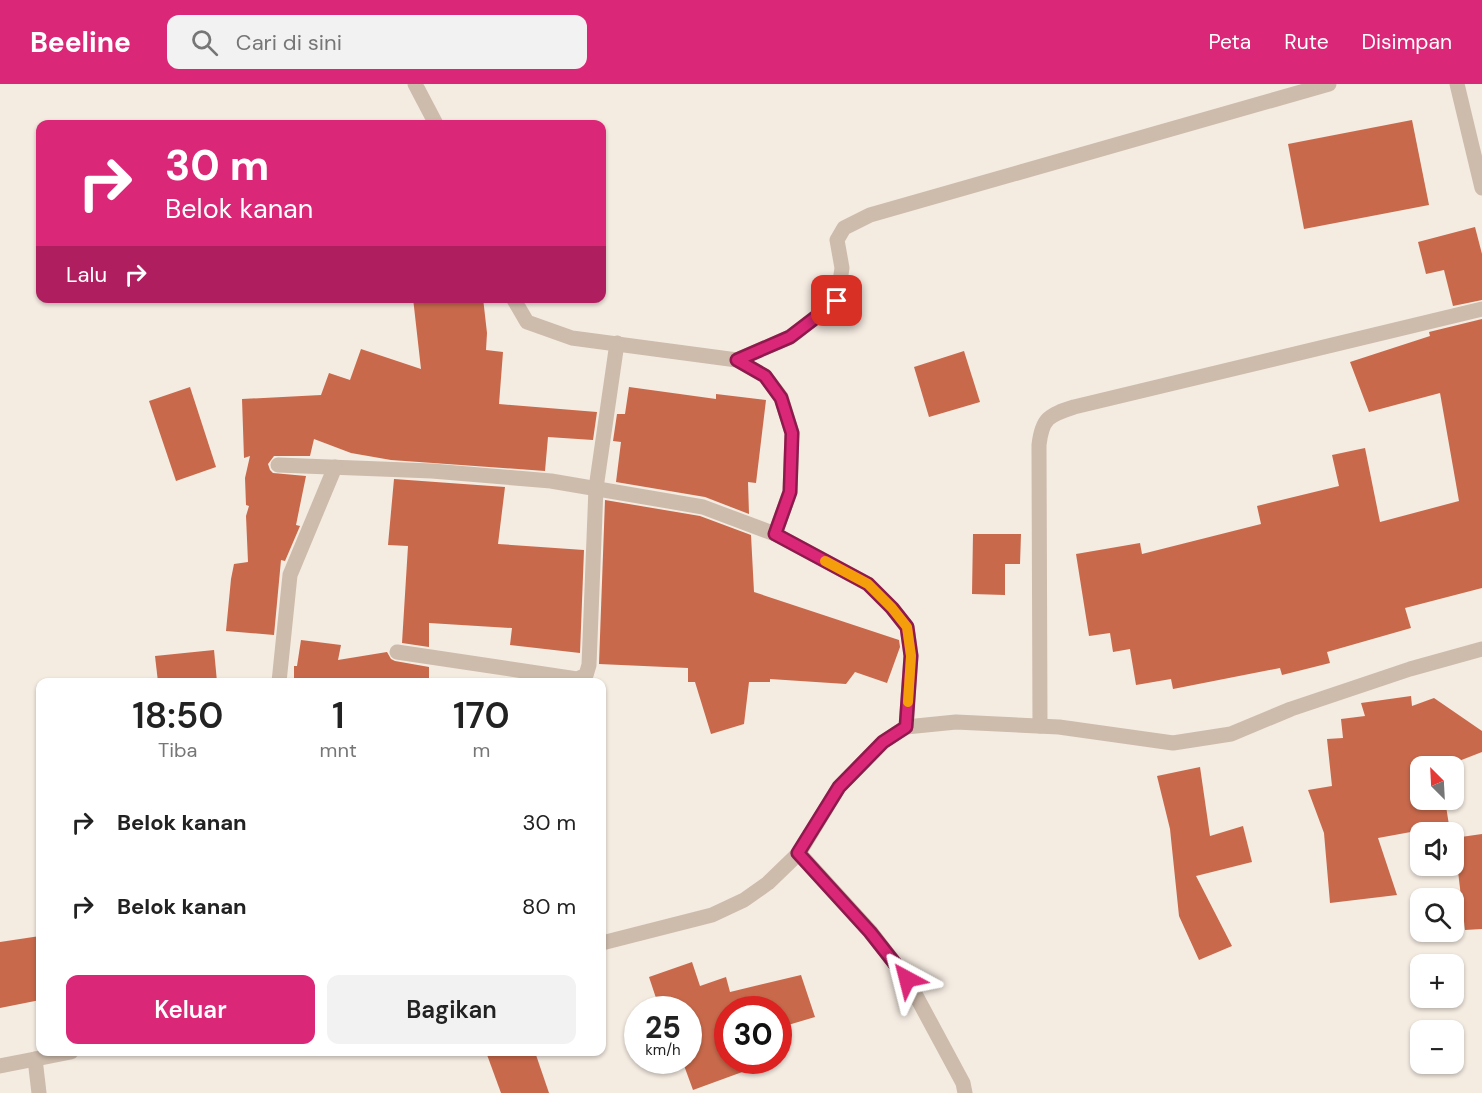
<!DOCTYPE html>
<html lang="id">
<head>
<meta charset="utf-8">
<style>
	:root { --surface:#fff; --page:#f2f2f2; --text:#222; --muted:#767676; --accent:#db2777 }
	body { margin:0; font-family:"DM Sans",sans-serif; background:var(--page); color:var(--text); height:100vh; display:flex; flex-direction:column; font-size:22px; white-space:nowrap }
	* { box-sizing:border-box; margin:0 }
	p { font-size:20px; color:var(--muted) }
	.icon { flex:none; width:33px; height:33px; fill:none; stroke:currentColor; stroke-width:2; stroke-linecap:round; stroke-linejoin:round }
	.map { position:relative; flex:1; overflow:hidden }
	.panel { position:absolute; left:36px; top:594px; width:570px; height:378px; display:flex; flex-direction:column; background:var(--surface); border-radius:12px; box-shadow:0 2px 4px #0004 }
	.panel>* { flex:none }
	.banner { position:absolute; left:36px; top:36px; width:570px; height:183px; border-radius:12px; box-shadow:0 2px 4px #0004; background:#db2777; color:#fff; overflow:hidden }
	.needle { width:39px; rotate:336deg }
	.tools { position:absolute; left:1410px; top:672px; display:grid; gap:12px }
	.tools a { display:grid; place-items:center; width:54px; height:54px; border-radius:12px; background:var(--surface); box-shadow:0 2px 4px #0004; font-size:30px }
	.speed { position:absolute; left:624px; top:912px; display:flex; gap:12px; font-size:30px; font-weight:700; text-align:center }
	.speed>* { display:grid; place-content:center; width:78px; height:78px; border-radius:50%; background:var(--surface); box-shadow:0 2px 4px #0004; line-height:1 }
	.speed small { font-size:15px; font-weight:400 }
	.speed .limit { border:9px solid #d22; background:#fff; color:#111 }
	.pin { position:absolute; display:grid; place-items:center; width:51px; height:51px; color:#fff; margin:-26px; border-radius:12px; box-shadow:0 3px 9px #0006 }
	.me { position:absolute; width:66px; margin:-33px; rotate:322deg; stroke-linejoin:round; filter:drop-shadow(0 0 4px #0008) }
	.turn { display:flex; align-items:center; gap:21px; height:126px; padding:0 30px; font-size:27px }
	.turn .icon { width:78px; height:78px; stroke-width:2.5 }
	.turn b { display:block; font-size:42px; line-height:51px }
	.then { display:flex; align-items:center; height:57px; padding:0 30px; background:#0003; gap:12px; font-size:22px }
	.eta { display:flex; justify-content:space-evenly; align-items:center; height:102px; text-align:center }
	.eta b { font-size:36px; font-weight:600; line-height:42px }
	.cta { display:flex; gap:12px; margin-top:auto; padding:12px 30px }
	.cta a { flex:1; height:69px; border-radius:12px; background:var(--accent); color:#fff; font-size:24px; font-weight:600; line-height:69px; text-align:center }
	.cta a+a { background:var(--page); color:var(--text) }
	ul { padding:0; list-style:none }
	li { display:flex; align-items:center; gap:18px; height:84px; padding:0 30px }
	li div { flex:1 }
	li b { display:block; font-size:22px }
	li em { font-style:normal }
	header { display:flex; align-items:center; gap:36px; box-sizing:border-box; height:84px; padding:0 30px; background:var(--accent); color:#fff }
	header strong { font-size:28px }
	nav { display:flex; gap:33px; margin-inline-start:auto; font-size:21px }
	.search { width:420px; height:54px; background:var(--page); display:flex; align-items:center; gap:15px; box-sizing:border-box; padding:0 21px; border-radius:12px; color:var(--muted); font-size:22px }
	.map>svg:first-child { display:block }
	.building { fill:#c8694b }
	.lines { fill:none; stroke-linecap:round; stroke-linejoin:round }
	.minor { stroke:#cdbbac; stroke-width:15 }
	.route-casing { stroke:#8e194d; stroke-width:15 }
	.route { stroke:#db2777; stroke-width:10 }
	.slow { stroke:#f59e0b; stroke-width:10 }
</style>
</head>
<body>
<header>
<strong>Beeline</strong>
<div class="search"><svg class="icon" aria-label="search" viewBox="0 0 24 24"><circle cx="10" cy="10" r="6"/><path d="M15 15l6 6"/></svg>Cari di sini</div>
<nav><a>Peta</a><a>Rute</a><a>Disimpan</a></nav>
</header>
<div class="map">
<svg width="1482" height="1009" viewBox="0 0 1482 1009">
	<rect width="100%" height="100%" fill="#f4ebe1"/>
	<g class="building">
		<path d="M 1412,36 L 1429,121 L 1304,145 L 1288,60 Z"/>
		<path d="M 1475,143 L 1482,170 L 1482,216 L 1453,222 L 1444,186 L 1426,190 L 1418,158 Z"/>
		<path d="M 413,214 L 483,214 L 487,249 L 486,266 L 503,268 L 499,320 L 597,328 L 593,356 L 548,353 L 545,387 L 391,376 L 351,369 L 314,355 L 310,372 L 274,372 L 268,380 L 270,386 L 273,389 L 306,392 L 296,441 L 300,442 L 285,477 L 281,476 L 274,551 L 226,547 L 231,495 L 234,480 L 248,478 L 246,432 L 249,422 L 246,421 L 245,394 L 250,372 L 244,374 L 242,315 L 321,311 L 329,289 L 350,296 L 361,265 L 421,285 Z"/>
		<path d="M 1482,235 L 1482,504 L 1405,524 L 1411,544 L 1327,568 L 1330,579 L 1282,591 L 1280,584 L 1173,605 L 1171,595 L 1136,601 L 1130,565 L 1113,568 L 1110,549 L 1089,552 L 1076,470 L 1140,459 L 1142,470 L 1261,440 L 1257,422 L 1339,402 L 1332,371 L 1365,364 L 1380,438 L 1459,417 L 1440,309 L 1369,328 L 1350,278 L 1430,252 L 1429,248 Z"/>
		<path d="M 964,267 L 980,318 L 929,333 L 914,283 Z"/>
		<path d="M 190,303 L 216,383 L 176,397 L 149,317 Z"/>
		<path d="M 629,303 L 716,315 L 716,310 L 766,316 L 756,399 L 748,398 L 749,430 L 705,413 L 616,398 L 621,358 L 613,357 L 617,330 L 625,330 Z"/>
		<path d="M 394,395 L 505,403 L 498,460 L 584,466 L 580,569 L 510,561 L 512,544 L 429,539 L 429,563 L 402,559 L 408,462 L 388,461 Z"/>
		<path d="M 605,416 L 700,432 L 751,451 L 754,508 L 899,556 L 900,563 L 887,599 L 855,588 L 846,600 L 770,595 L 770,598 L 749,598 L 744,640 L 711,650 L 695,598 L 688,598 L 688,584 L 599,580 Z"/>
		<path d="M 973,450 L 1021,450 L 1020,480 L 1005,480 L 1005,511 L 972,510 Z"/>
		<path d="M 301,556 L 341,561 L 338,576 L 387,568 L 391,575 L 395,577 L 429,583 L 429,598 L 294,598 L 294,582 L 297,582 Z"/>
		<path d="M 214,566 L 217,598 L 158,598 L 155,572 Z"/>
		<path d="M 1411,612 L 1412,622 L 1434,614 L 1482,647 L 1482,668 L 1446,682 L 1420,682 L 1420,716 L 1445,716 L 1449,741 L 1378,754 L 1397,811 L 1330,819 L 1324,749 L 1308,706 L 1332,702 L 1327,655 L 1343,654 L 1341,635 L 1365,632 L 1361,619 Z"/>
		<path d="M 1200,683 L 1210,752 L 1243,742 L 1252,778 L 1196,792 L 1232,862 L 1199,876 L 1179,832 L 1170,745 L 1157,692 Z"/>
		<path d="M 1482,750 L 1482,845 L 1465,846 L 1454,754 Z"/>
		<path d="M 40,852 L 40,916 L 0,924 L 0,858 Z"/>
		<path d="M 692,878 L 700,902 L 726,893 L 730,908 L 801,891 L 815,933 L 778,944 L 778,926 L 728,926 L 728,976 L 741,976 L 745,987 L 693,1006 L 682,976 L 688,976 L 688,926 L 660,926 L 649,893 Z"/>
		<path d="M 486,968 L 535,968 L 549,1009 L 501,1009 Z"/>
	</g>
	<g class="lines">
		<g class="minor">
			<path d="M 415,0 L 436,40"/>
			<path d="M 1457,0 L 1482,104"/>
			<path d="M 513,214 L 527,238 L 572,254 L 737,276 L 765,292 L 781,313 L 792,349 L 790,408 L 775,450"/>
			<path d="M 737,276 L 790,253 L 837,217 L 842,184 L 837,156 L 844,144 L 870,131 L 1329,0"/>
			<path d="M 278,381 L 432,387 L 551,397 L 703,423 L 775,450 L 868,500 L 892,524 L 907,543 L 911,571 L 906,643"/>
			<path d="M 397,568 L 577,595 L 586,591 L 589,581 L 596,404 L 617,259"/>
			<path d="M 279,598 L 290,491 L 335,383"/>
			<path d="M 1040,642 L 1039,361 C 1042,334 1049,331 1074,323 L 1482,225"/>
			<path d="M 799,769 L 871,848 L 907,895 L 963,999 L 965,1009"/>
			<path d="M 602,859 L 712,831 L 744,816 L 768,799 L 799,769 L 839,703 L 883,658 L 906,643 L 956,638 L 1059,643 L 1173,659 L 1231,650 L 1291,625 L 1410,585 L 1482,565"/>
			<path d="M 35,975 L 39,1009"/>
			<path d="M 0,982 L 71,968"/>
		</g>
	</g>
	<g class="lines">
		<g class="route-casing">
			<path id="route" d="M 837,217 L 790,253 L 737,276 L 765,292 L 781,314 L 792,349 L 790,408 L 775,450 L 868,500 L 892,524 L 907,543 L 911,572 L 906,643 L 883,658 L 839,703 L 798,769 L 870,848 L 907,895"/>
		</g>
		<use href="#route" class="route"/>
		<path class="slow" d="M 825,477 L 868,500 L 892,524 L 907,543 L 911,572 L 908,618"/>
	</g>
</svg>
<div class="tools">
<a><svg class="needle" viewBox="-14 -14 28 28"><path d="M0-13l5 13h-10z" fill="#e53935"/><path d="M0 13l5-13h-10z" fill="#767676"/></svg></a>
<a><svg class="icon" aria-label="sound" viewBox="0 0 24 24"><path d="M4 9h4l5-4v14l-5-4H4zM17 9q2 3 0 6"/></svg></a>
<a><svg class="icon" aria-label="search" viewBox="0 0 24 24"><circle cx="10" cy="10" r="6"/><path d="M15 15l6 6"/></svg></a>
<a>+</a>
<a>−</a>
</div>
<div class="speed"><div>25<small>km/h</small></div><div class="limit">30</div></div>
<div class="pin" style="left:837px;top:217px;background:#d93025"><svg class="icon" aria-label="arrive" viewBox="0 0 24 24"><path d="M6 21V4h12l-3 4 3 4H6"/></svg></div>
<svg class="me" style="left:907px;top:895px" viewBox="-20 -20 40 40"><path d="M0-17L14 15 0 8-14 15z" fill="#db2777" stroke="#fff" stroke-width="4"/></svg>
<div class="banner">
<div class="turn"><svg class="icon" aria-label="right" viewBox="0 0 24 24"><path d="M7 20v-9h11M14 6l5 5-5 5"/></svg><div><b>30 m</b>Belok kanan</div></div>
<div class="then">Lalu<svg class="icon" aria-label="right" viewBox="0 0 24 24"><path d="M7 20v-9h11M14 6l5 5-5 5"/></svg></div>
</div>
<section class="panel">
<div class="eta">
<div><b>18:50</b><p>Tiba</p></div>
<div><b>1</b><p>mnt</p></div>
<div><b>170</b><p>m</p></div>
</div>
<ul>
<li><svg class="icon" aria-label="right" viewBox="0 0 24 24"><path d="M7 20v-9h11M14 6l5 5-5 5"/></svg><div><b>Belok kanan</b></div><em>30 m</em></li>
<li><svg class="icon" aria-label="right" viewBox="0 0 24 24"><path d="M7 20v-9h11M14 6l5 5-5 5"/></svg><div><b>Belok kanan</b></div><em>80 m</em></li>
</ul>
<div class="cta"><a>Keluar</a><a>Bagikan</a></div>
</section>
</div>
</body>
</html>
